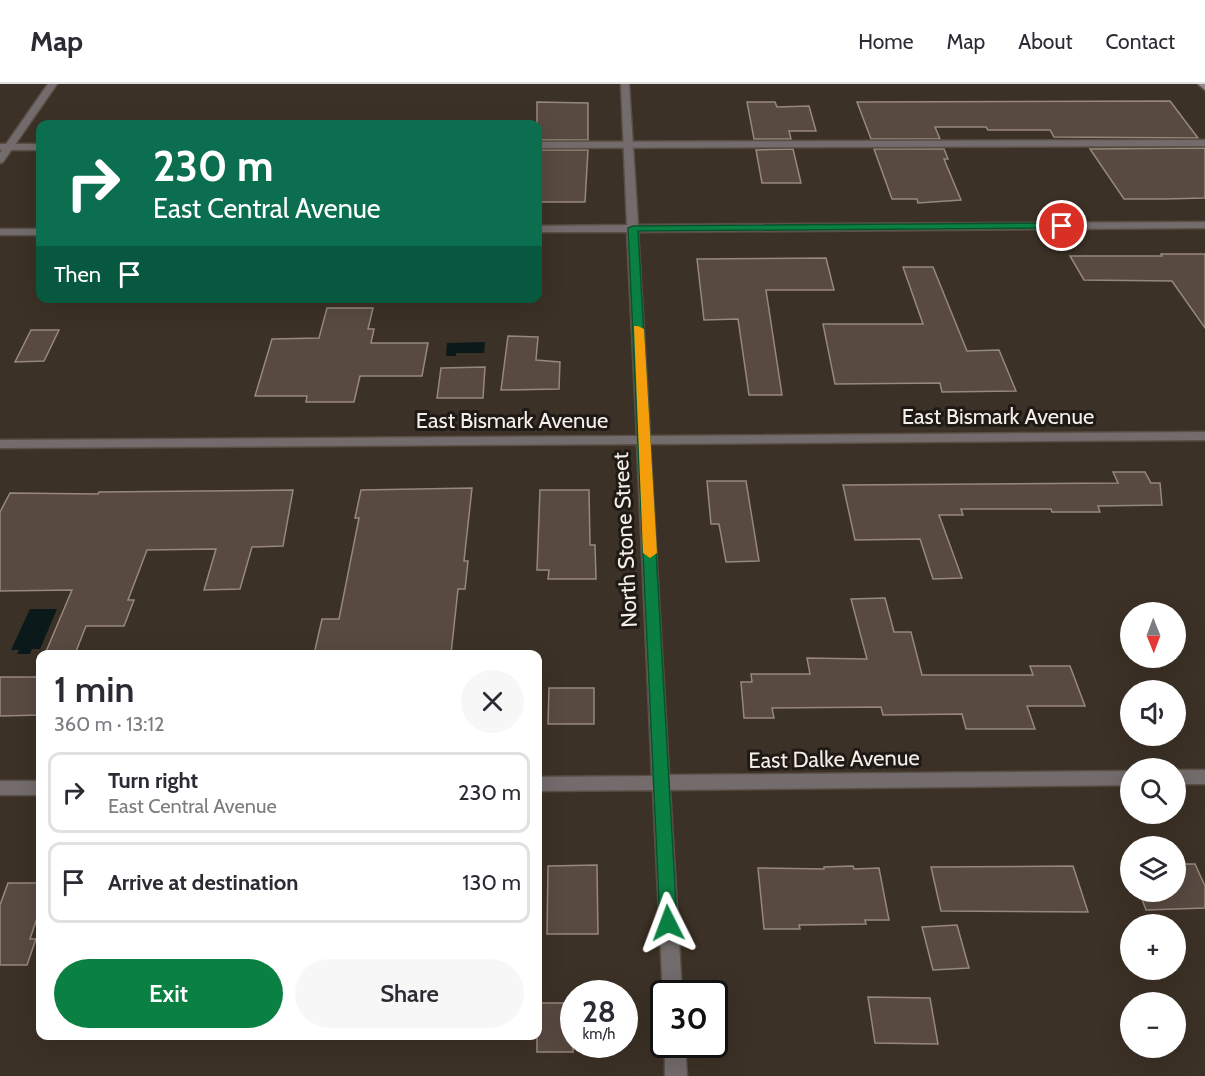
<!DOCTYPE html>
<html lang="en">
<head>
<meta charset="utf-8">
<style>
	:root { --surface:#fff; --page:#f7f7f7; --text:#2b2b33; --muted:#7c7c81; --line:#e1e1e2; --accent:#0b8043 }
	body { margin:0; font-family:Cabin,sans-serif; background:var(--page); color:var(--text); height:100vh; display:flex; flex-direction:column; font-size:22px; white-space:nowrap }
	* { box-sizing:border-box; margin:0 }
	p { font-size:20px; color:var(--muted) }
	.icon { flex:none; width:33px; height:33px; fill:none; stroke:currentColor; stroke-width:2; stroke-linecap:round; stroke-linejoin:round }
	.map { position:relative; flex:1; overflow:hidden }
	.panel { position:absolute; left:36px; top:566px; width:506px; height:390px; display:flex; flex-direction:column; background:var(--surface); border-radius:12px; box-shadow:0 6px 24px #0002 }
	.panel>* { flex:none }
	.top-card { position:absolute; left:36px; top:36px; width:506px; height:183px; border-radius:12px; box-shadow:0 6px 24px #0002; background:#0b6e4f; color:#fff; overflow:hidden }
	.needle { width:39px; rotate:179deg }
	.buttons { position:absolute; left:1120px; top:518px; display:grid; gap:12px }
	.buttons a { display:grid; place-items:center; width:66px; height:66px; border-radius:50%; background:var(--surface); box-shadow:0 6px 24px #0002; font-size:30px }
	.speed { position:absolute; left:560px; top:896px; display:flex; gap:12px; font-size:30px; font-weight:700; text-align:center }
	.speed>* { display:grid; place-content:center; width:78px; height:78px; border-radius:50%; background:var(--surface); box-shadow:0 6px 24px #0002; line-height:1 }
	.speed small { font-size:15px; font-weight:400 }
	.speed .limit { border:3px solid #111; border-radius:9px; background:#fff; color:#111 }
	.pin { position:absolute; display:grid; place-items:center; width:51px; height:51px; color:#fff; margin:-26px; border:3px solid #fff; border-radius:50%; box-shadow:0 2px 6px #0007 }
	.me { position:absolute; width:66px; margin:-33px; rotate:357deg; stroke-linejoin:round; filter:drop-shadow(0 0 4px #0008) }
	.turn { display:flex; align-items:center; gap:21px; height:126px; padding:0 18px; font-size:27px }
	.turn .icon { width:78px; height:78px; stroke-width:2.5 }
	.turn b { display:block; font-size:42px; line-height:51px }
	.then { display:flex; align-items:center; height:57px; padding:0 18px; background:#0003; gap:12px; font-size:22px }
	.round { display:grid; place-items:center; flex:none; width:63px; height:63px; border-radius:32px; background:var(--page) }
	.overview { display:flex; align-items:center; justify-content:space-between; height:102px; padding:0 18px }
	h1 { font-size:36px; font-weight:600; line-height:45px }
	.button { display:flex; gap:12px; margin-top:auto; padding:12px 18px }
	.button a { flex:1; height:69px; border-radius:36px; background:var(--accent); color:#fff; font-size:24px; font-weight:600; line-height:69px; text-align:center }
	.button a+a { background:var(--page); color:var(--text) }
	ul { padding:0; list-style:none }
	li { display:flex; align-items:center; gap:18px; height:81px; margin:0 12px 9px; padding:0 6px; border:3px solid var(--line); border-radius:12px }
	li div { flex:1 }
	li b { display:block; font-size:22px }
	li em { font-style:normal }
	header { display:flex; align-items:center; gap:36px; box-sizing:border-box; height:84px; padding:0 30px; background:var(--surface); border-bottom:2px solid var(--line) }
	header strong { font-size:28px }
	nav { display:flex; gap:33px; margin-inline-start:auto; font-size:21px }
	.map>svg:first-child { display:block }
	.water { fill:#0b191a }
	.building { fill:#584a41; stroke:#97887d; stroke-width:1.5 }
	.lines { fill:none; stroke-linecap:round; stroke-linejoin:round }
	.service-casing { stroke:#5a4f45; stroke-width:3 }
	.minor-casing { stroke:#5a4f45; stroke-width:3 }
	.secondary-casing { stroke:#5a4f45; stroke-width:3 }
	.service { fill:#736b6c; fill-rule:evenodd }
	.minor { fill:#736b6c; fill-rule:evenodd }
	.secondary { fill:#978a8c; fill-rule:evenodd }
	.route { fill:#0b8043; stroke:#07532c; stroke-width:1.5 }
	.slow { fill:#f59e0b }
	.labels { text-anchor:middle; dominant-baseline:central; stroke-width:6; stroke-linejoin:round; paint-order:stroke }
	.street-label { font-size:22px; fill:#f6eee8; stroke:#1f1a15 }
</style>
</head>
<body>
<header>
<strong>Map</strong>
<nav><a>Home</a><a>Map</a><a>About</a><a>Contact</a></nav>
</header>
<div class="map">
<svg width="1205" height="992" viewBox="0 0 1205 992">
	<rect width="100%" height="100%" fill="#3c3126"/>
	<g class="water">
		<path d="M 485,258 L 484,269 L 456,269 L 456,272 L 446,272 L 447,259 Z"/>
		<path d="M 30,525 L 57,525 L 40,565 L 32,565 L 30,570 L 17,570 L 19,566 L 11,566 Z"/>
	</g>
	<g class="building">
		<path d="M 1170,17 L 1198,54 L 1054,53 L 1050,46 L 988,46 L 986,43 L 935,43 L 940,55 L 871,55 L 857,18 Z"/>
		<path d="M 537,18 L 588,19 L 588,56 L 537,56 Z"/>
		<path d="M 747,18 L 775,18 L 777,23 L 809,22 L 816,47 L 789,47 L 791,55 L 754,55 Z"/>
		<path d="M 1205,64 L 1205,114 L 1164,115 L 1124,115 L 1090,65 Z"/>
		<path d="M 793,65 L 801,99 L 762,99 L 756,66 Z"/>
		<path d="M 874,65 L 944,65 L 948,75 L 944,75 L 961,116 L 918,119 L 917,115 L 892,115 Z"/>
		<path d="M 537,66 L 588,66 L 585,118 L 537,118 Z"/>
		<path d="M 1161,170 L 1205,170 L 1205,244 L 1172,197 L 1084,196 L 1070,172 L 1162,172 Z"/>
		<path d="M 826,174 L 834,206 L 766,206 L 782,311 L 749,311 L 738,235 L 704,236 L 697,175 Z"/>
		<path d="M 903,183 L 933,183 L 967,267 L 999,266 L 1016,307 L 942,308 L 940,299 L 835,300 L 823,240 L 923,240 Z"/>
		<path d="M 327,224 L 373,224 L 368,245 L 374,245 L 371,259 L 428,259 L 422,292 L 360,292 L 354,318 L 306,318 L 307,312 L 255,312 L 272,255 L 319,254 Z"/>
		<path d="M 31,246 L 59,246 L 44,277 L 15,278 Z"/>
		<path d="M 508,252 L 538,253 L 536,276 L 560,278 L 559,305 L 501,306 Z"/>
		<path d="M 485,283 L 483,314 L 437,314 L 441,284 Z"/>
		<path d="M 1113,388 L 1145,388 L 1151,399 L 1160,399 L 1162,421 L 1098,422 L 1100,428 L 1052,428 L 1051,425 L 961,425 L 963,431 L 939,431 L 962,494 L 933,495 L 920,455 L 855,456 L 843,401 L 1118,399 Z"/>
		<path d="M 707,397 L 746,397 L 759,477 L 726,478 L 719,440 L 711,440 Z"/>
		<path d="M 472,404 L 464,477 L 468,477 L 465,505 L 458,505 L 451,570 L 314,570 L 322,535 L 339,535 L 359,434 L 355,434 L 361,406 Z"/>
		<path d="M 293,406 L 283,462 L 252,463 L 240,505 L 204,506 L 216,465 L 147,466 L 128,516 L 134,516 L 124,542 L 86,542 L 75,570 L 45,570 L 72,506 L 0,507 L 0,428 L 10,409 L 98,410 L 99,408 Z"/>
		<path d="M 540,406 L 589,406 L 590,461 L 595,461 L 596,495 L 548,495 L 549,486 L 537,486 Z"/>
		<path d="M 885,514 L 894,548 L 911,548 L 922,591 L 1033,591 L 1030,582 L 1070,582 L 1085,622 L 1027,622 L 1035,645 L 966,645 L 962,630 L 883,631 L 881,623 L 772,624 L 774,634 L 744,634 L 741,598 L 752,598 L 751,590 L 810,590 L 807,574 L 867,575 L 851,515 Z"/>
		<path d="M 0,593 L 40,593 L 40,631 L 0,632 Z"/>
		<path d="M 549,604 L 594,604 L 594,640 L 548,640 Z"/>
		<path d="M 1176,780 L 1195,780 L 1205,802 L 1205,824 L 1146,826 L 1139,807 L 1176,807 Z"/>
		<path d="M 597,781 L 598,850 L 547,850 L 548,782 Z"/>
		<path d="M 853,782 L 854,785 L 879,784 L 889,836 L 865,836 L 866,840 L 799,841 L 800,845 L 764,845 L 758,784 L 824,785 L 824,783 Z"/>
		<path d="M 1073,782 L 1088,828 L 941,827 L 931,783 Z"/>
		<path d="M 8,799 L 40,799 L 40,825 L 30,855 L 36,855 L 27,881 L 0,881 L 0,821 Z"/>
		<path d="M 957,841 L 969,884 L 933,886 L 922,843 Z"/>
		<path d="M 868,913 L 930,914 L 938,960 L 875,959 Z"/>
		<rect x="537" y="919" width="36" height="49"/>
	</g>
	<g class="lines">
		<g class="service-casing">
			<g id="service">
				<path d="M 1205,56 L 1205,62 L 537,64 L 537,58 Z"/>
				<rect x="0" y="60" width="40" height="6"/>
			</g>
		</g>
		<g class="minor-casing">
			<g id="minor">
				<path d="M 48,0 L 57,0 L 3,78 L 0,79 L 0,69 Z"/>
				<path d="M 621,0 L 629,0 L 638,141 L 1205,138 L 1205,144 L 638,148 L 650,352 L 1205,348 L 1205,356 L 650,360 L 669,691 L 1131,687 L 1131,701 L 670,706 L 682,909 L 663,909 L 663,911 L 653,706 L 537,707 L 537,693 L 652,692 L 637,360 L 0,364 L 0,356 L 637,352 L 627,148 L 537,148 L 537,142 L 627,141 Z"/>
				<rect x="0" y="145" width="40" height="6"/>
				<rect x="1176" y="686" width="29" height="14"/>
				<rect x="0" y="697" width="40" height="14"/>
				<path d="M 665,960 L 685,960 L 687,992 L 665,992 Z"/>
			</g>
		</g>
		<g class="secondary-casing">
			<path id="secondary" d="M 1198,0 L 1205,0 L 1205,6 Z"/>
		</g>
		<use href="#service" class="service"/>
		<use href="#minor" class="minor"/>
		<use href="#secondary" class="secondary"/>
	</g>
	<path class="route" d="M 1062,139 L 1067,142 L 1065,144 L 638,147 L 677,839 L 675,845 L 668,847 L 662,845 L 660,839 L 628,144 L 633,142 Z"/>
	<path class="slow" d="M 634,242 L 638,242 L 644,245 L 657,469 L 650,474 L 643,469 Z"/>
	<g class="labels">
		<g class="street-label">
			<text x="998" y="332">East Bismark Avenue</text>
			<text x="512" y="336">East Bismark Avenue</text>
			<text transform="translate(625 456) rotate(-93)">North Stone Street</text>
			<text transform="translate(834 675) rotate(-1)">East Dalke Avenue</text>
		</g>
	</g>
</svg>
<div class="buttons">
<a><svg class="needle" viewBox="-14 -14 28 28"><path d="M0-13l5 13h-10z" fill="#e53935"/><path d="M0 13l5-13h-10z" fill="#7c7c81"/></svg></a>
<a><svg class="icon" aria-label="sound" viewBox="0 0 24 24"><path d="M4 9h4l5-4v14l-5-4H4zM17 9q2 3 0 6"/></svg></a>
<a><svg class="icon" aria-label="search" viewBox="0 0 24 24"><circle cx="10" cy="10" r="6"/><path d="M15 15l6 6"/></svg></a>
<a><svg class="icon" aria-label="layers" viewBox="0 0 24 24"><path d="M12 4l9 5-9 5-9-5zM3 14l9 5 9-5"/></svg></a>
<a>+</a>
<a>−</a>
</div>
<div class="speed"><div>28<small>km/h</small></div><div class="limit">30</div></div>
<div class="pin" style="left:1062px;top:142px;background:#d93025"><svg class="icon" aria-label="arrive" viewBox="0 0 24 24"><path d="M6 21V4h12l-3 4 3 4H6"/></svg></div>
<svg class="me" style="left:668px;top:839px" viewBox="-20 -20 40 40"><path d="M0-17L14 15 0 8-14 15z" fill="#0b8043" stroke="#fff" stroke-width="4"/></svg>
<div class="top-card">
<div class="turn"><svg class="icon" aria-label="right" viewBox="0 0 24 24"><path d="M7 20v-9h11M14 6l5 5-5 5"/></svg><div><b>230 m</b>East Central Avenue</div></div>
<div class="then">Then<svg class="icon" aria-label="arrive" viewBox="0 0 24 24"><path d="M6 21V4h12l-3 4 3 4H6"/></svg></div>
</div>
<section class="panel">
<div class="overview"><div><h1>1 min</h1><p>360 m · 13:12</p></div><a class="round"><svg class="icon" aria-label="close" viewBox="0 0 24 24"><path d="M6 6l12 12M18 6L6 18"/></svg></a></div>
<ul>
<li><svg class="icon" aria-label="right" viewBox="0 0 24 24"><path d="M7 20v-9h11M14 6l5 5-5 5"/></svg><div><b>Turn right</b><p>East Central Avenue</p></div><em>230 m</em></li>
<li><svg class="icon" aria-label="arrive" viewBox="0 0 24 24"><path d="M6 21V4h12l-3 4 3 4H6"/></svg><div><b>Arrive at destination</b></div><em>130 m</em></li>
</ul>
<div class="button"><a>Exit</a><a>Share</a></div>
</section>
</div>
</body>
</html>
